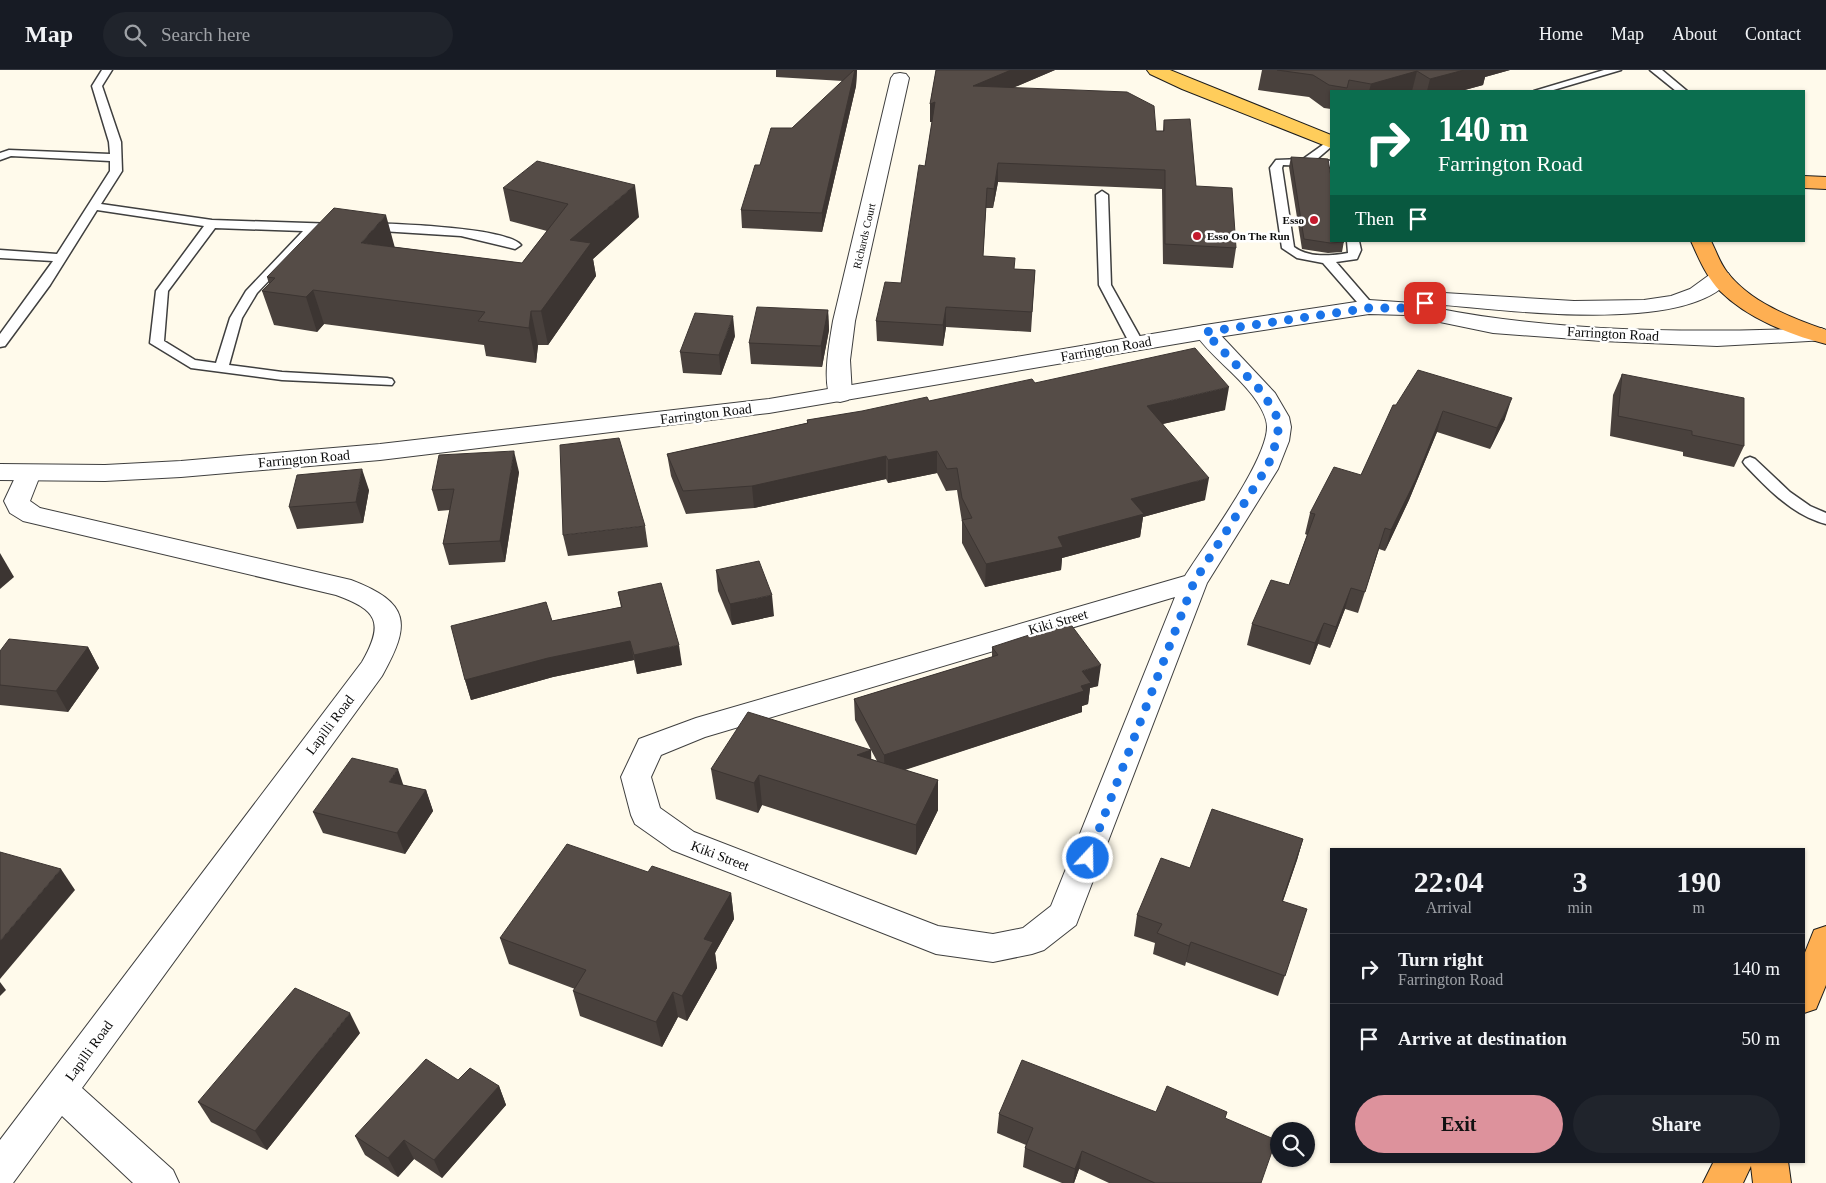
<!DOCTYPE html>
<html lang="en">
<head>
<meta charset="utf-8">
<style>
	:root { --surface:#171b24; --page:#20242c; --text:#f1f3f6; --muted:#9ea1a6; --line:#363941; --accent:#dd929c }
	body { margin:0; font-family:Georgia,serif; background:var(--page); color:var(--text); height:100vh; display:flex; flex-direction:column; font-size:19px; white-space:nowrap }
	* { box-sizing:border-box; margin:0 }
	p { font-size:16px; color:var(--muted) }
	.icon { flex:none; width:28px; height:28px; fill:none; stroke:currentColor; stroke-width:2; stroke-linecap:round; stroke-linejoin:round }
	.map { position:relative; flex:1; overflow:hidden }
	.details { position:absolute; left:1330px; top:778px; width:475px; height:315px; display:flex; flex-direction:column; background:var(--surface); border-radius:0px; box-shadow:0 1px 4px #0004 }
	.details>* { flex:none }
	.hud { position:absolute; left:1330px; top:20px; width:475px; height:152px; border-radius:0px; box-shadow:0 1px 4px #0004; background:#0b6e4f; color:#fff; overflow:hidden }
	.tools { position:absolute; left:1270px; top:1052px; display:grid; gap:10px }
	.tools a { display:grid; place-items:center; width:45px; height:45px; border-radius:50%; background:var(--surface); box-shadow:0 1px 4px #0004; font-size:25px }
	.pin { position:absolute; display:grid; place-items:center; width:42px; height:42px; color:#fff; margin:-21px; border-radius:10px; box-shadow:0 2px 8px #0006 }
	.me { position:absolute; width:55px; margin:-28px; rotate:21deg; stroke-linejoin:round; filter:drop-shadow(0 0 4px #0008) }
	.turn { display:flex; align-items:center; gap:18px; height:105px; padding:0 25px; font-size:22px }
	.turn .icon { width:65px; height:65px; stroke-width:2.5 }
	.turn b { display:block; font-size:35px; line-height:42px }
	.then { display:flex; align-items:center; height:48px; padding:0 25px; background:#0003; gap:10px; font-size:19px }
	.eta { display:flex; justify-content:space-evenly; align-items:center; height:85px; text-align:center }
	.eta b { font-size:30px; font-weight:700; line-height:35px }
	.cta { display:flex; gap:10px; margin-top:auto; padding:10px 25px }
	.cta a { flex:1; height:58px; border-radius:30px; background:var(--accent); color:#111; font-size:20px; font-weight:700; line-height:58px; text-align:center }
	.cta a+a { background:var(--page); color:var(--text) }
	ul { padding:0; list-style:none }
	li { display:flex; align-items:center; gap:15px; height:70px; padding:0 25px; border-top:1px solid var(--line) }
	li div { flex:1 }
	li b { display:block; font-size:19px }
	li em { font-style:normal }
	header { display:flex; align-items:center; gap:30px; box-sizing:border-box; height:70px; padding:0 25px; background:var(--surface); border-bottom:1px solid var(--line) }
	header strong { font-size:24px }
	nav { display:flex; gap:28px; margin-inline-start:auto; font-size:18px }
	.search { width:350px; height:45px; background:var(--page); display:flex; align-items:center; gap:12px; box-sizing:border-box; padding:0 18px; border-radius:28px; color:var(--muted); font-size:19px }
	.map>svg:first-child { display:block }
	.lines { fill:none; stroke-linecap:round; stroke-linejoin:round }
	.service-casing { stroke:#3f3f3f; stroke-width:3 }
	.minor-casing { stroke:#3f3f3f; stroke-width:2 }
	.tertiary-casing { stroke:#3f3f3f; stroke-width:2 }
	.primary-casing { stroke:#1d1d1d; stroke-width:2 }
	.trunk-casing { stroke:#1d1d1d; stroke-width:2 }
	.service { fill:#fff; fill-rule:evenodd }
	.minor { fill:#fff; fill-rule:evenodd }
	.tertiary { fill:#fff; fill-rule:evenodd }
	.primary { fill:#ffcd5b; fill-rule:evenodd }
	.trunk { fill:#feaf52; fill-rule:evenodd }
	.wall { fill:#49413d; fill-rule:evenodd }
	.shaded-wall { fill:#3c3532 }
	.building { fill:#554c47; stroke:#3c3532 }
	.route { stroke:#1a73e8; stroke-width:9; stroke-dasharray:0 16.2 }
	.poi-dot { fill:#c41b2e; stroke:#fff; stroke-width:2 }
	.labels { text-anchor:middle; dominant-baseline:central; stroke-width:5; stroke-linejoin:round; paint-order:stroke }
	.far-poi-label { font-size:11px; font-weight:bold; fill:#0c0c0c; stroke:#fff; text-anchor:end }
	.far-street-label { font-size:11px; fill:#0c0c0c; stroke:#fff }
	.street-label { font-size:14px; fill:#0c0c0c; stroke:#fff }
</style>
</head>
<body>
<header>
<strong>Map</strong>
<div class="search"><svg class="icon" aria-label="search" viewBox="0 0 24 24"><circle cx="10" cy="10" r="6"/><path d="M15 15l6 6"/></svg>Search here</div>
<nav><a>Home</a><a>Map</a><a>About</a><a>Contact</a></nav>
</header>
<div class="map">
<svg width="1826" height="1113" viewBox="0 0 1826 1113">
	<rect width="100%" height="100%" fill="#fffaeb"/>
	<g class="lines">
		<g class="service-casing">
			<g id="service">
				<path d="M 102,0 L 112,0 L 102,16 L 121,72 L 122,101 L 101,134 L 212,150 L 337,154 L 343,158 L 337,162 L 316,161 L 257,223 L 242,248 L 229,295 L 282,302 L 387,308 L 392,309 L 394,312 L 392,315 L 282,310 L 191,298 L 150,273 L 156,221 L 204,156 L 97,140 L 50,215 L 5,276 L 0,277 L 0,264 L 53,191 L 0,188 L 0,180 L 57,184 L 110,101 L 110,91 L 11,86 L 0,90 L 0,83 L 9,80 L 110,84 L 109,72 L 92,16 ZM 215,158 L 303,161 L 246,221 L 230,248 L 216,293 L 195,290 L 164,271 L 168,221 Z"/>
				<path d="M 1604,0 L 1621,0 L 1550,21 L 1534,21 Z"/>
				<path d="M 1650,0 L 1662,0 L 1687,21 L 1676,21 Z"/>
				<path d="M 1331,69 L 1331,77 L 1317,89 L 1331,91 L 1331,97 L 1283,95 L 1282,98 L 1294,177 C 1309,188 1330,186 1348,183 L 1347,171 L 1359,171 L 1361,180 L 1357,189 L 1336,192 L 1375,237 L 1369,241 L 1364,240 L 1323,193 L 1297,188 L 1282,178 L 1270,98 L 1276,90 L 1303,89 Z"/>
				<path d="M 1102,121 L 1108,125 L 1111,215 L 1144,274 L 1137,278 L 1130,274 L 1099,215 L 1096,125 Z"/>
				<path d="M 369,153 C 396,154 505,157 521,175 L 515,179 L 461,166 L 365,160 L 363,157 L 365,154 Z"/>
				<path d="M 1750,387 L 1755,389 L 1790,422 L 1810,436 L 1826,443 L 1826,454 C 1792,445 1768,419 1745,395 L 1743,392 L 1745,389 Z"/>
			</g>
		</g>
		<g class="minor-casing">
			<g id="minor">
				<path d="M 900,3 L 906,4 L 909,8 L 855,251 L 850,290 L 852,325 L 848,330 L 840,332 L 832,330 C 821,314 830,270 833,251 L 891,8 L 894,4 Z"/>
				<path d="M 1205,255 L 1213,257 L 1275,323 L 1289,347 L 1291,357 L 1289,371 L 1278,399 L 1207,513 L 1076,855 L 1044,880 L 1032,884 L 993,892 L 936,884 L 672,780 L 635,754 L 631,745 L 621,707 L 639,669 L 696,648 L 1185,506 C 1205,474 1267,391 1267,357 C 1267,347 1259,334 1253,326 C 1236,303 1210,286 1194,262 L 1197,257 ZM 1175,527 L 1051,836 L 1023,858 L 993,864 L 938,856 L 694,762 L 660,738 L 651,707 L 661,685 L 705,667 Z"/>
				<path d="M 29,395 L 38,397 L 41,403 L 30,431 L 40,438 L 351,510 C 411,533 411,554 382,606 L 82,1018 L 173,1100 L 179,1113 L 133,1113 L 62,1046 L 13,1113 L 0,1113 L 0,1070 L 362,592 C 385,552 377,540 336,525 L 23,451 L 10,443 L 4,431 L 20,397 Z"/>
			</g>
		</g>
		<g class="tertiary-casing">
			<path id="tertiary" d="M 1720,202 L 1728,203 L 1731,208 C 1691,265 1507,240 1444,235 L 1435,238 C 1562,263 1693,263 1821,258 L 1826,260 L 1826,270 L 1717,276 L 1602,271 L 1493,263 L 1406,245 L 1369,244 L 1205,269 L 769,343 L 380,390 L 181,407 L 105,411 L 0,410 L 0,394 L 105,395 L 181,391 L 380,374 L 769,329 L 1205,255 L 1369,230 L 1413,233 L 1415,229 L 1444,223 L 1574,231 L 1644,230 L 1671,226 L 1690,219 L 1712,203 Z"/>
		</g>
		<g class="primary-casing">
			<path id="primary" d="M 1147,0 L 1170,0 L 1331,65 L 1331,78 L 1182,19 L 1150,4 Z"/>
		</g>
		<g class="trunk-casing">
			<g id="trunk">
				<path d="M 1804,106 L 1826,107 L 1826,119 L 1804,118 Z"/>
				<path d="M 1691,171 L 1711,171 C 1716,181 1720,193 1727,202 C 1750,232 1791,248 1826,260 L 1826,274 C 1790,265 1747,248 1720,221 C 1706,206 1699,189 1691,171 Z"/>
				<path d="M 1826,856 L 1826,915 L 1816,939 L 1804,943 L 1804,885 L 1814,860 Z"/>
				<path d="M 1714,1091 L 1788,1091 L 1791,1113 L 1753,1113 L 1751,1096 L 1743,1113 L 1703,1113 Z"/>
			</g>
		</g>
		<use href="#service" class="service"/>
		<use href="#minor" class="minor"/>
		<use href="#tertiary" class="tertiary"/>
		<use href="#primary" class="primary"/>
		<use href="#trunk" class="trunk"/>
	</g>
	<g class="wall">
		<path d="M 776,0 L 857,0 L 856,16 L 822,162 L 742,158 L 741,140 L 760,95 L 792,58 L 843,11 L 776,7 Z"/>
		<path d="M 936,0 L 1055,0 L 1013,18 L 1156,61 L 1163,61 L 1164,50 L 1196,116 L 1236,178 L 1233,198 L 1163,194 L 1162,119 L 998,112 L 993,138 L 986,138 L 983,186 L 1014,199 L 1035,200 L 1031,262 L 946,257 L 943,276 L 877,271 L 876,251 L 901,213 L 925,96 L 932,52 L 930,52 L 930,34 Z"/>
		<path d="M 1262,0 L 1510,0 L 1485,7 L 1483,15 L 1461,21 L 1331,21 L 1331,39 L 1324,38 L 1309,27 L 1258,20 Z"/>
		<path d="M 1291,87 L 1344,171 L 1342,182 L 1328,183 L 1302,179 L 1289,97 Z"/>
		<path d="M 503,118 L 639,147 L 593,189 L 596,206 L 548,275 L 538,275 L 536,293 L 486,286 L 484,275 L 324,254 L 317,262 L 274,255 L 262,221 L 269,214 L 267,207 L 395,177 L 522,193 L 547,161 L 510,151 Z"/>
		<path d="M 828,240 L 829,260 L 822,297 L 751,294 L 749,273 Z"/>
		<path d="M 735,266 L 721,305 L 683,303 L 680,282 Z"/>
		<path d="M 1622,304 L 1744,376 L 1734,397 L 1683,386 L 1683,382 L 1610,366 L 1613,325 Z"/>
		<path d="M 1035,313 L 1225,340 L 1163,354 L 1205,430 L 1143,447 L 1140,467 L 1062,488 L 1061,500 L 985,517 L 962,473 L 962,452 L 957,420 L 946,421 L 937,403 L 888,413 L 886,409 L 754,438 L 686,444 L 671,406 L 667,384 L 807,353 L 807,350 L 929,331 Z"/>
		<path d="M 1396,335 L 1505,349 L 1490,379 L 1437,362 L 1409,430 L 1385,481 L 1379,479 L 1358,543 L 1345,539 L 1330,578 L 1318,574 L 1310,595 L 1247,575 L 1252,554 L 1289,515 L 1307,465 L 1305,464 L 1310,443 L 1361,405 Z"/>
		<path d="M 519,402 L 505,492 L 449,495 L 443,474 L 450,440 L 438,441 L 432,420 Z"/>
		<path d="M 369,420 L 363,453 L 297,459 L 289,437 Z"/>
		<path d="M 645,456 L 648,477 L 568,486 L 563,465 Z"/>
		<path d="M 716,500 L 774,546 L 732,555 L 718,521 Z"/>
		<path d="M 618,522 L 682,595 L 637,604 L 634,590 L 553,607 L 471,630 L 465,610 L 552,551 L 621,537 Z"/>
		<path d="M 88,577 L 99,598 L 68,642 L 0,635 L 0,581 Z"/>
		<path d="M 992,577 L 1098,616 L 1090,618 L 1088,634 L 1082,636 L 1082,642 L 905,700 L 938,710 L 938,740 L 916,785 L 762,735 L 758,743 L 716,729 L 711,699 L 871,680 L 855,650 L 854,629 L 992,587 ZM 871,680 L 877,691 L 871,689 Z"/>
		<path d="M 403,715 L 426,720 L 433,741 L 405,784 L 323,763 L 313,742 Z"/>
		<path d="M 1303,769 L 1297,790 L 1283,831 L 1300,860 L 1278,926 L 1186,892 L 1185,896 L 1153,884 L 1155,873 L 1134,866 L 1137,845 L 1190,798 Z"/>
		<path d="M 648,802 L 731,823 L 734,849 L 715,883 L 717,898 L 687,951 L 678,947 L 662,977 L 580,946 L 573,921 L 575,919 L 509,894 L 500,868 Z"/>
		<path d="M 360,963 L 267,1080 L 211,1052 L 198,1032 Z"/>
		<path d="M 458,1010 L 499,1016 L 506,1035 L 442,1108 L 414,1089 L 398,1107 L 365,1085 L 355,1066 Z"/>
		<path d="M 1156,1042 L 1225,1049 L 1261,1113 L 1109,1113 L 1079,1099 L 1074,1113 L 1062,1113 L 1023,1097 L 1025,1078 L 1026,1075 L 997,1063 L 999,1044 Z"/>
	</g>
	<g class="shaded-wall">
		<path d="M 853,0 L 857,0 L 856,16 L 822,162 L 822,143 L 853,10 Z"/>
		<path d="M 1011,0 L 1055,0 L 972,35 L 973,16 Z"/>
		<path d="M 1464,0 L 1510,0 L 1485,7 L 1483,15 L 1461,21 L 1427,21 L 1430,9 Z"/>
		<path d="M 1417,1 L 1412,21 L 1369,21 L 1371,14 Z"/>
		<path d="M 935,32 L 934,51 L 930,52 L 930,34 Z"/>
		<path d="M 998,93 L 998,112 L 993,138 L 994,119 Z"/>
		<path d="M 635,115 L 639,147 L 593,189 L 596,206 L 548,275 L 541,241 L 570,170 Z"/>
		<path d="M 386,145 L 395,178 L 361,173 Z"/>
		<path d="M 313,220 L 324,254 L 317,262 L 306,227 Z"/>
		<path d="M 946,237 L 946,257 L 943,276 L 943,255 Z"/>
		<path d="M 828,240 L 829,260 L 822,297 L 821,276 Z"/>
		<path d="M 531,241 L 538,275 L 536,293 L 529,258 Z"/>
		<path d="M 733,246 L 735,266 L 721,305 L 719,285 Z"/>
		<path d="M 1229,317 L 1225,340 L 1144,358 L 1147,336 Z"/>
		<path d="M 1512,328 L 1505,349 L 1490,379 L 1497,358 Z"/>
		<path d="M 1443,341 L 1437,362 L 1409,430 L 1385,481 L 1391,460 Z"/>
		<path d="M 514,381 L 519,402 L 505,492 L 500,471 Z"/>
		<path d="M 937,381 L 937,403 L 888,413 L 888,390 Z"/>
		<path d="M 886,386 L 886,409 L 754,438 L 752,416 Z"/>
		<path d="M 362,399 L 369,420 L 363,453 L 356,432 Z"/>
		<path d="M 1209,408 L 1205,430 L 1143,447 L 1140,467 L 1062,488 L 1061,500 L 985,517 L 986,494 L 1058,467 L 1131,429 Z"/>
		<path d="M 0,483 L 14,507 L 0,519 Z"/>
		<path d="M 1351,518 L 1345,539 L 1330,578 L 1336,557 Z"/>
		<path d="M 772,525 L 774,546 L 732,555 L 730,534 Z"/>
		<path d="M 1324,553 L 1318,574 L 1310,595 L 1315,573 Z"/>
		<path d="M 630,571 L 634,590 L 553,607 L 471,630 L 465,610 L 548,588 Z"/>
		<path d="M 679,575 L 682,595 L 637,604 L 634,585 Z"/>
		<path d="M 88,577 L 99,598 L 68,642 L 56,621 Z"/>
		<path d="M 1101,595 L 1098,616 L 1090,618 L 1088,634 L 1082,636 L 1082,642 L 885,706 L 884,685 L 1082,601 Z"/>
		<path d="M 871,680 L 872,710 L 857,685 Z"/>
		<path d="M 398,699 L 405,720 L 389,712 Z"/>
		<path d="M 759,705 L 762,735 L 758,743 L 754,713 Z"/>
		<path d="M 938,710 L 938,740 L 916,785 L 916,755 Z"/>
		<path d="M 426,720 L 433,741 L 405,784 L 397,763 Z"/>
		<path d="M 1303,769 L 1297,790 L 1276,851 L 1282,831 Z"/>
		<path d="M 61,799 L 75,820 L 0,909 L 0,871 Z"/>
		<path d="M 731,823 L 734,849 L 715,883 L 717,898 L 687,951 L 682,926 L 704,869 Z"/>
		<path d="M 1191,872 L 1185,896 L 1189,876 Z"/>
		<path d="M 0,912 L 6,920 L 0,926 Z"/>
		<path d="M 673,922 L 678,947 L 662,977 L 656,952 Z"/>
		<path d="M 350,943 L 360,963 L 267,1080 L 255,1061 Z"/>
		<path d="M 499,1016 L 506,1035 L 442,1108 L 434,1090 Z"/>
		<path d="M 404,1070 L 414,1089 L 398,1107 L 388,1088 Z"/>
		<path d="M 1082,1081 L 1079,1099 L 1074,1113 L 1073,1113 L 1075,1099 Z"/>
	</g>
	<g class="building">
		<path d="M 854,0 L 855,0 L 822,143 L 741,140 L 755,95 L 760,95 L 771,58 L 792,58 Z"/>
		<path d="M 936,0 L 1011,0 L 973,16 L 1127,22 L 1154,36 L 1156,61 L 1164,61 L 1164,50 L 1190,49 L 1196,116 L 1232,118 L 1236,178 L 1165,174 L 1165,100 L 998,93 L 994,119 L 987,118 L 983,186 L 1015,188 L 1014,199 L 1035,200 L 1032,242 L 946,237 L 943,255 L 876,251 L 885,212 L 901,213 L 919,95 L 925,96 L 935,32 L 930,34 Z"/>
		<path d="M 1277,0 L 1464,0 L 1430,9 L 1417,1 L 1371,14 L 1349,10 L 1347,18 L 1329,15 L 1313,5 Z"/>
		<path d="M 1291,87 L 1328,89 L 1331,107 L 1331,171 L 1344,172 L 1330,173 L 1304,169 Z"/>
		<path d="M 537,91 L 635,115 L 570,170 L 591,173 L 541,241 L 531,241 L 529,258 L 478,251 L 485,242 L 313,220 L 306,227 L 262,221 L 275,208 L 267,207 L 334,138 L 386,145 L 361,173 L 522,193 L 568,134 L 503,118 Z"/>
		<path d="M 757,237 L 828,240 L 821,276 L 749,273 Z"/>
		<path d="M 695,243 L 733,246 L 719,285 L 680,282 Z"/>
		<path d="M 1195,278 L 1229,317 L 1147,336 L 1209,408 L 1131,429 L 1144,444 L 1058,467 L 1063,477 L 986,494 L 962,450 L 972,448 L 962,428 L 957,398 L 947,399 L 937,381 L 888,390 L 886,386 L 752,416 L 683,421 L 667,384 L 808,353 L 807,350 L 862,341 L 927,327 L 929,331 L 1032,309 L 1035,313 Z"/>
		<path d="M 1418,300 L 1512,328 L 1497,358 L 1443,341 L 1416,409 L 1391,460 L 1385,458 L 1365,522 L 1351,518 L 1336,557 L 1324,553 L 1315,573 L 1252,554 L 1271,510 L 1289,515 L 1315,444 L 1310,443 L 1334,397 L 1361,405 L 1393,335 L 1396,335 Z"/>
		<path d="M 1622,304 L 1744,328 L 1744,376 L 1692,365 L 1692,361 L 1618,346 Z"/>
		<path d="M 619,368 L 645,456 L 563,465 L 560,375 Z"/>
		<path d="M 514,381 L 500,471 L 443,474 L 454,419 L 432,420 L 439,385 Z"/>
		<path d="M 362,399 L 356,432 L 289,437 L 297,405 Z"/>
		<path d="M 759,491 L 772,525 L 730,534 L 716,500 Z"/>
		<path d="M 661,513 L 679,575 L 634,585 L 630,571 L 548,588 L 465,610 L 451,556 L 546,532 L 552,551 L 622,537 L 618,522 Z"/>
		<path d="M 1069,552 L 1101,595 L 1082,601 L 1091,613 L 1081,616 L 1084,621 L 884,685 L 854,629 L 998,585 L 992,577 Z"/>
		<path d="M 9,569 L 88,577 L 56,621 L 0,615 L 0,581 Z"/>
		<path d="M 748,642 L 871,680 L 857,685 L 938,710 L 916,755 L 759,705 L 754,713 L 711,699 Z"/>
		<path d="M 352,688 L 398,699 L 389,712 L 426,720 L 397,763 L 313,742 Z"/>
		<path d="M 1212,739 L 1303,769 L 1282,831 L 1307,839 L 1285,906 L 1191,872 L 1189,876 L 1157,863 L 1162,854 L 1137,845 L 1161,788 L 1190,798 Z"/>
		<path d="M 567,774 L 648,802 L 652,796 L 731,823 L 704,869 L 713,872 L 682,926 L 673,922 L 656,952 L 573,921 L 586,900 L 500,868 Z"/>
		<path d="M 0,782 L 61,799 L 0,871 Z"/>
		<path d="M 295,918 L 350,943 L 255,1061 L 198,1032 Z"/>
		<path d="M 426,989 L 458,1010 L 470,998 L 499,1016 L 434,1090 L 404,1070 L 388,1088 L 355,1066 Z"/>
		<path d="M 1022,990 L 1156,1042 L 1167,1016 L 1227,1042 L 1225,1048 L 1276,1070 L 1261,1113 L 1155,1113 L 1082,1081 L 1075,1099 L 1025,1078 L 1033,1058 L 999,1044 Z"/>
	</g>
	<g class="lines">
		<path class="route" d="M 1088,788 L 1194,512 L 1266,399 L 1273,384 L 1279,356 L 1277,347 L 1263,323 L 1205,262 L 1369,238 L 1406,238 L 1425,233"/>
	</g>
	<g class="poi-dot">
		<circle cx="1314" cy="150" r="5"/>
		<circle cx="1197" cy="166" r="5"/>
	</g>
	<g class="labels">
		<g class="far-poi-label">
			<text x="1304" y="150">Esso</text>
			<text x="1207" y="166" text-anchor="start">Esso On The Run</text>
		</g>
		<g class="far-street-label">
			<text transform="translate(864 166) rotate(-77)">Richards Court</text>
		</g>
		<g class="street-label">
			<text transform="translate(1613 264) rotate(3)">Farrington Road</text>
			<text transform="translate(1106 279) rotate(-10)">Farrington Road</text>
			<text transform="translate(706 344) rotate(-7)">Farrington Road</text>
			<text transform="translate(304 389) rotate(-5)">Farrington Road</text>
			<text transform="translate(1058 552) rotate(-16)">Kiki Street</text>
			<text transform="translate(330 655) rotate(-53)">Lapilli Road</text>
			<text transform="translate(720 786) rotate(21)">Kiki Street</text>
			<text transform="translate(89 981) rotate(-54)">Lapilli Road</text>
		</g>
	</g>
</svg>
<div class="tools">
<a><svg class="icon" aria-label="search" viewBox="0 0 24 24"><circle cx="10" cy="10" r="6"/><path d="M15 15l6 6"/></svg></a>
</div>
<div class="pin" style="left:1425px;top:233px;background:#d93025"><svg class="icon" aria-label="arrive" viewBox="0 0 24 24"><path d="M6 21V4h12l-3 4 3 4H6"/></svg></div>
<svg class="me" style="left:1088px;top:788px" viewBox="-20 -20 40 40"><circle r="17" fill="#1a73e8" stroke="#fff" stroke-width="3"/><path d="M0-11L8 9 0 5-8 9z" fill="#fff"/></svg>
<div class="hud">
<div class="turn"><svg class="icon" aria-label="right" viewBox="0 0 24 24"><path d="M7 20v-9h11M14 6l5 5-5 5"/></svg><div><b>140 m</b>Farrington Road</div></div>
<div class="then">Then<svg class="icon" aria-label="arrive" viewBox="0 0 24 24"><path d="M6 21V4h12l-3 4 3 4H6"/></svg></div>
</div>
<section class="details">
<div class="eta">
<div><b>22:04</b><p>Arrival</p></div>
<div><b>3</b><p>min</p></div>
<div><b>190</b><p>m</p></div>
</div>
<ul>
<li><svg class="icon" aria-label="right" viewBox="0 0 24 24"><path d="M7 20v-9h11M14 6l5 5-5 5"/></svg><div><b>Turn right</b><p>Farrington Road</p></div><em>140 m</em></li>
<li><svg class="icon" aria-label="arrive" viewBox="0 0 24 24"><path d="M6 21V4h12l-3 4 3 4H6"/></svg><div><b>Arrive at destination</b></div><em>50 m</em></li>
</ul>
<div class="cta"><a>Exit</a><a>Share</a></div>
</section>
</div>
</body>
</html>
